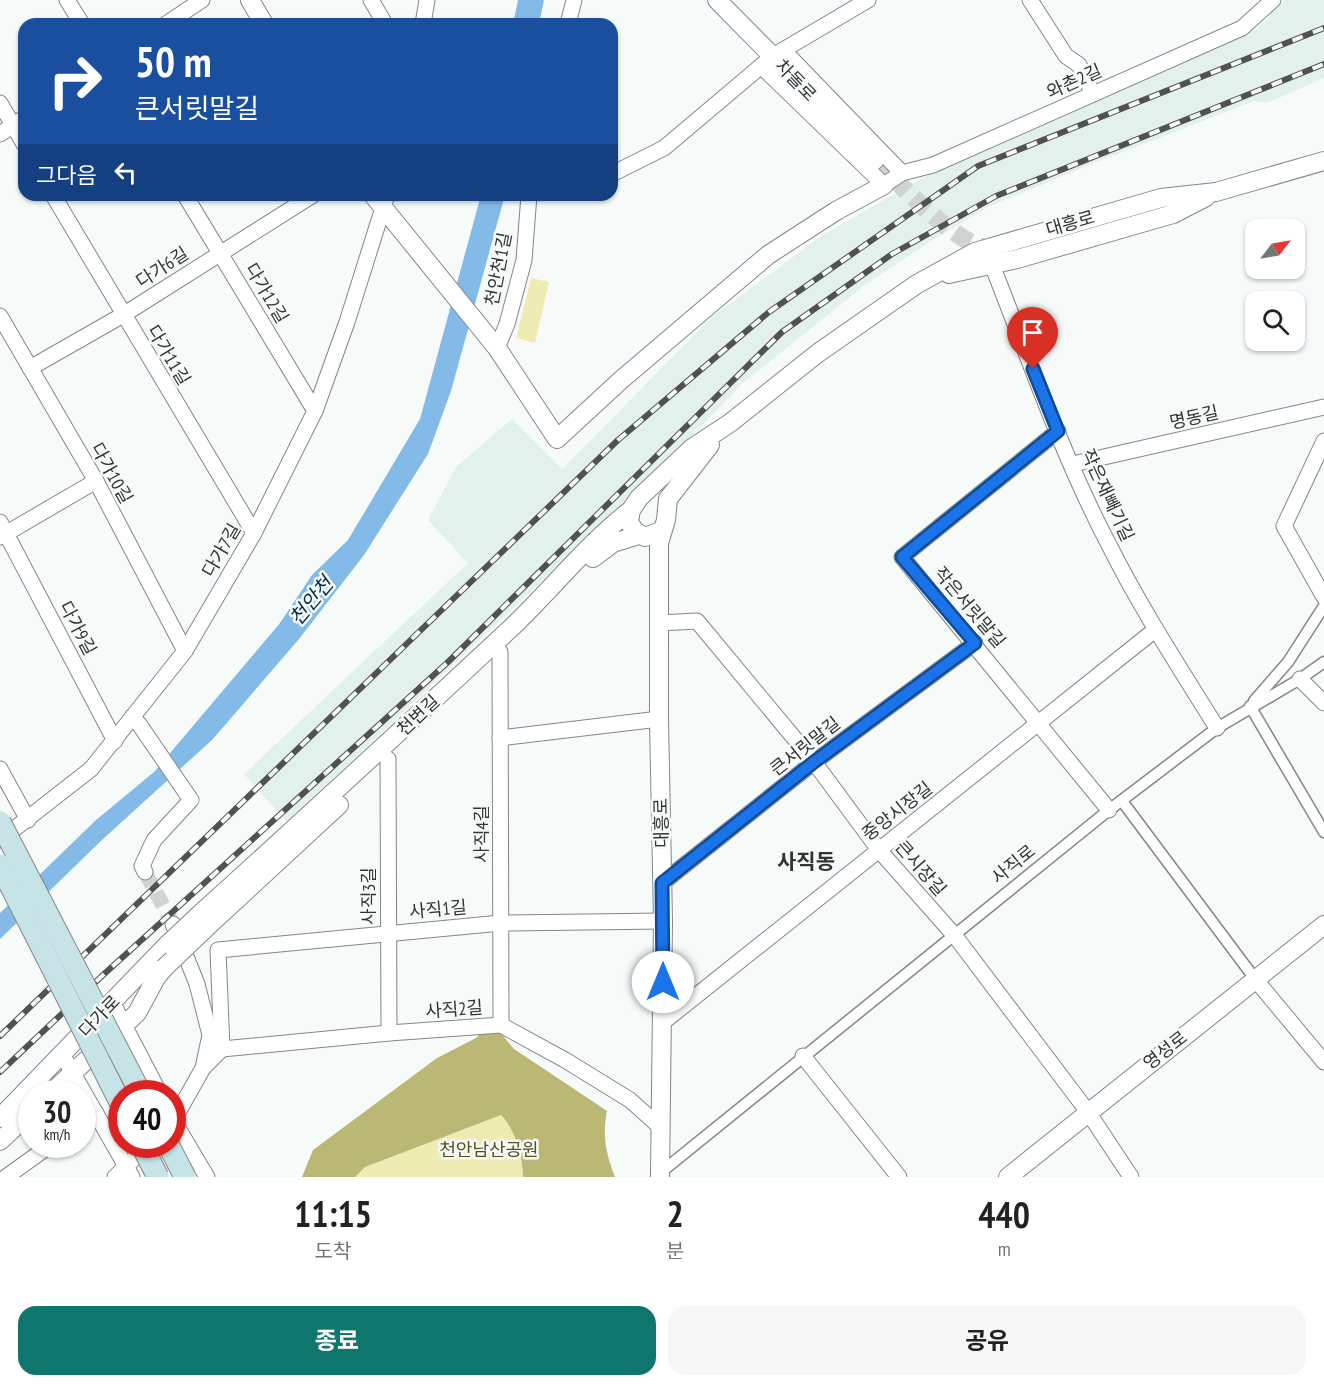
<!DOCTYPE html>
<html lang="ko">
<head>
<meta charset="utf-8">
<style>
	:root { --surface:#fff; --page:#f6f6f6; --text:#222; --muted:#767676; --accent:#0f766e }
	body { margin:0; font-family:"PT Sans Narrow","Noto Sans KR",sans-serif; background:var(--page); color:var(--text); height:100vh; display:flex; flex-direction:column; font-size:22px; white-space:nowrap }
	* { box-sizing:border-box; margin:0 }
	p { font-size:20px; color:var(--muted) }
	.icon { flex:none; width:33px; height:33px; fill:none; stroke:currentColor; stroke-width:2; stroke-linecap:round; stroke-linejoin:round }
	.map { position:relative; height:1177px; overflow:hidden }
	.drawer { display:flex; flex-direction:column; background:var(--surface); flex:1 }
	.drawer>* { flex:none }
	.top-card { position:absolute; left:18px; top:18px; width:600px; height:183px; border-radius:18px; box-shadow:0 2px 4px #0004; background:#1a4fa0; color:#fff; overflow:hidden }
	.needle { width:39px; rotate:59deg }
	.buttons { position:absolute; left:1245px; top:219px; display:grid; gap:12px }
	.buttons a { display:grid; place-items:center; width:60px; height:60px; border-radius:12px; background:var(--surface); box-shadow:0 2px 4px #0004; font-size:30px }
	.speed { position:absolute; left:18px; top:1080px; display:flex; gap:12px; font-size:30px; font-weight:700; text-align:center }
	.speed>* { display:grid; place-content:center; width:78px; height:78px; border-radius:50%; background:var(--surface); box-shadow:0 2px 4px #0004; line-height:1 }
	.speed small { font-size:15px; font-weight:400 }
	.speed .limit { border:9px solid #d22; background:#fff; color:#111 }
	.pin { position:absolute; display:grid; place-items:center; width:51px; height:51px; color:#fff; margin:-62px -26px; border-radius:50% 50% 50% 0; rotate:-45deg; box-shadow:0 0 6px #0007 }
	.pin .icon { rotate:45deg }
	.me { position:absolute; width:66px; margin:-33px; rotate:0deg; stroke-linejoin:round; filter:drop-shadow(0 0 4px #0008) }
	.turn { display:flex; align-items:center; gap:21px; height:126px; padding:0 18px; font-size:27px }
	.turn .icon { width:78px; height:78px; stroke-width:2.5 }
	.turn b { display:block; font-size:42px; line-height:51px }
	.then { display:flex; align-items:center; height:57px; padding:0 18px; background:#0003; gap:12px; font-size:22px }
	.eta { display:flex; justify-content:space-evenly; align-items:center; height:102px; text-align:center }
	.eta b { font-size:36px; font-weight:700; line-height:42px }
	.button { display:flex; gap:12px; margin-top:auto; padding:12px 18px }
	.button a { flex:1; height:69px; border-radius:18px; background:var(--accent); color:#fff; font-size:24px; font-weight:700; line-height:69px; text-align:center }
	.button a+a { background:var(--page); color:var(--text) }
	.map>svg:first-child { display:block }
	.built { fill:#e3f1ec }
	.green { fill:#eeecb3 }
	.forest { fill:#bbb875 }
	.water { fill:#83bae8 }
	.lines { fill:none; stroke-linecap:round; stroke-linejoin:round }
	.minor-tunnel { stroke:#cfd3d1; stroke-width:15; stroke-dasharray:15 8; stroke-linecap:butt }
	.tertiary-tunnel { stroke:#cfd3d1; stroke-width:18; stroke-dasharray:18 9; stroke-linecap:butt }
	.pedestrian-casing { stroke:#838786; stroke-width:13 }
	.minor-casing { stroke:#838786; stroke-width:17 }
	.tertiary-casing { stroke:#838786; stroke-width:20 }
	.pedestrian { stroke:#fff; stroke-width:10 }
	.minor { stroke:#fff; stroke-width:15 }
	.tertiary { stroke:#fff; stroke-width:18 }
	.rail-casing { stroke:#505251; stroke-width:6 }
	.rail { stroke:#f6fbf9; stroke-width:4; stroke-dasharray:11; stroke-linecap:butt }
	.tertiary-bridge-casing { stroke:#838786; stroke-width:20; stroke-linecap:butt }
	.secondary-bridge-casing { stroke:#838786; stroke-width:23; stroke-linecap:butt }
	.tertiary-bridge { stroke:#fff; stroke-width:18 }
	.secondary-bridge { stroke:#c6e3e8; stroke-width:21 }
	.route-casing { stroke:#114b97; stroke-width:15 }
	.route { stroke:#1a73e8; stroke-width:10 }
	.labels { text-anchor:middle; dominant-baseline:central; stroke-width:5; stroke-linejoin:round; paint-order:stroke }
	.street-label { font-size:18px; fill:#323433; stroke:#f6fbf9 }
	.park-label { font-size:18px; fill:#53501d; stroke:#f6fbf9 }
	.water-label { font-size:20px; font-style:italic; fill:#002c4a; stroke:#f6fbf9 }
	.quarter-label { font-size:21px; font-weight:bold; fill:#323433; stroke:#f6fbf9 }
</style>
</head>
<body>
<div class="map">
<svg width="1324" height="1177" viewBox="0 0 1324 1177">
	<rect width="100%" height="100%" fill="#f6fbf9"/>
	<path class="built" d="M 1285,0 L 1324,0 L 1324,78 L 1267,103 L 1254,101 L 1082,168 L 988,207 L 928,243 L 865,285 L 743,383 L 655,474 L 287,822 L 244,774 L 468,563 L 428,520 L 456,467 L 512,419 L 562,469 L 713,316 L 823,235 L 924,177 L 1257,29 Z"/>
	<g class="green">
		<path d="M 531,278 L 549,282 L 535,343 L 516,338 Z"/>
		<path d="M 501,1115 C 515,1129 523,1157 523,1177 L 355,1177 L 364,1167 Z"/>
	</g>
	<path class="forest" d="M 488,1027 L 500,1032 L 514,1049 L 607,1111 C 602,1136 606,1154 615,1177 L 523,1177 C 523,1157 515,1129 501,1115 L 365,1167 L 355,1177 L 302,1177 L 313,1150 L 437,1058 L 476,1038 Z"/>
	<g class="water">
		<path d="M 518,0 L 544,0 L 539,24 L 513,24 Z"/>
		<path d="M 481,195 L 505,195 L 451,391 L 428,454 L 364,555 L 299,639 L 213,739 L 103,839 L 0,939 L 0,913 L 96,820 L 154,772 L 280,623 L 312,575 L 348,540 L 420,419 Z"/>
	</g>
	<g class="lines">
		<path class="minor-tunnel" d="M 145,872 L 173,924"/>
		<path class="tertiary-tunnel" d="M 875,160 C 902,186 947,235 981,247 C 993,251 1006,249 1019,249"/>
		<g class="pedestrian-casing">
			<g id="pedestrian">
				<path d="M 1254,701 L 1288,662 L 1324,606"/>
				<path d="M 1250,706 L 1324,832"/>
				<path d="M 1122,801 L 1255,979"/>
				<path d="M 660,1173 L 1109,810 L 1217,728 L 1300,679 L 1324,662"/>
			</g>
		</g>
		<g class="minor-casing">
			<g id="minor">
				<path d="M 67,0 L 82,24"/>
				<path d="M 371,0 L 385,24"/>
				<path d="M 1030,0 L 1066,56 L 1079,65 L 1093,94"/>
				<path d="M 166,24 L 202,0"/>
				<path d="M 423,24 L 427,0"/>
				<path d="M 568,24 L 574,0"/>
				<path d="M 783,50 L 902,173"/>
				<path d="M 761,66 L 884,185 L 902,173 L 933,165 L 1242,28 L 1273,0"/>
				<path d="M 0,103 L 24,144"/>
				<path d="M 0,134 L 24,118"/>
				<path d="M 612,174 L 664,148 L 773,56 L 868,0"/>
				<path d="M 53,195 L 254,533"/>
				<path d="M 185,195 L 315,411"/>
				<path d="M 992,265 C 1029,358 1062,455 1108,543 C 1140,607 1179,667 1217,728"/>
				<path d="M 0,316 L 96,481 L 185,651"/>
				<path d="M 497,348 L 507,324 L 524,260 L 529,195"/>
				<path d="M 30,368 L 123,315 L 313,195"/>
				<path d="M 1058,431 L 902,557 L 1109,810"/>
				<path d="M 1324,441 L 1284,526 L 1324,597"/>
				<path d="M 1073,464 L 1324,407"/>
				<path d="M 0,522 L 115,741"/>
				<path d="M 0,537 L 96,481"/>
				<path d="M 660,623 L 697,621 L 814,762 L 879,850 L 955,936 L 1088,1112 L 1131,1177"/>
				<path d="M 493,645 L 500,652 L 501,1025"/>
				<path d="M 1300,679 L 1324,703"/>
				<path d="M 132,717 L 139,724 L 191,800 L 154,840 L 142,866 L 145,872"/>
				<path d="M 500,738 L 659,719"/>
				<path d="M 388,759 L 389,1033"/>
				<path d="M 0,769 L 28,820"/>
				<path d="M 0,840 L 91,769 L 185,651 L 254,533 L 315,411 L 347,322 L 387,195"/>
				<path d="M 662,883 L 814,762 L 975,643"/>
				<path d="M 1255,979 L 1324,1062"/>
				<path d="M 112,1002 L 160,1094"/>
				<path d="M 662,1023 L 1155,630"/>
				<path d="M 222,1049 L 389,1033 L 501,1025 L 565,1060 L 630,1100 L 659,1126"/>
				<path d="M 62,1054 L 132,1177"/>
				<path d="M 803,1056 L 899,1177"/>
				<path d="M 203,1068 L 222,1049 L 218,950 L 501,923 L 663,921"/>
				<path d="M 172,1118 L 207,1177"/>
				<path d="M 82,1122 L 96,1113"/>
				<path d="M 172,1123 L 203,1068 L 210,1035 L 197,984 L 173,924"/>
				<path d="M 6,1177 L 52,1144"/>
				<path d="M 115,1177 L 149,1144"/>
			</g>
		</g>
		<g class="tertiary-casing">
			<g id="tertiary">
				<path d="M 250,0 L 264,24"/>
				<path d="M 717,0 L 875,160"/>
				<path d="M 373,195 L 497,348 L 557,439 L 621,380 L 768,255 L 836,211 L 884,185"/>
				<path d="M 949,274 L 1017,259 L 1173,214 L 1206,197"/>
				<path d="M 661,531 L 645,537 L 634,531 L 629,521 L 631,510 L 639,498 L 692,448 L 730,423 L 818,353 L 917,284 L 975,252 L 1161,198 L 1216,192 L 1324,161"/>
				<path d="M 593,558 L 613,543 L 639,535"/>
				<path d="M 199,915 C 304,820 408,724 511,628 C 551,590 587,544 631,510"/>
				<path d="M 208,926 L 339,805"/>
				<path d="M 50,1094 L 137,1013 L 156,978 L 164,968"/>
				<path d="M 0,1118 L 168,944"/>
				<path d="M 0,1141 L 32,1111"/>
				<path d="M 660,1177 L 663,921 L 659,719 L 659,543 L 666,520 L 668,499 L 710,445"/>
				<path d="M 1008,1177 L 1324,925"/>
			</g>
		</g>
		<use href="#pedestrian" class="pedestrian"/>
		<use href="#minor" class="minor"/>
		<use href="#tertiary" class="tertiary"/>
		<g class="rail-casing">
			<g id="rail">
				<path d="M 0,1036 L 618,440 L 769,312 L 978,166 L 1324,28"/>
				<path d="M 0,1072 L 103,975 L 447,663 L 782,332 L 892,254 L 996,196 L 1324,64"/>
			</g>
		</g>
		<use href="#rail" class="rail"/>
		<g class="tertiary-bridge-casing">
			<g id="tertiary-bridge">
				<path d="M 168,944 L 199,915"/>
				<path d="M 164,968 L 208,926"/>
			</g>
		</g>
		<g class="secondary-bridge-casing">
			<g id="secondary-bridge">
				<path d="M 0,822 L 141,1094"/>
				<path d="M 0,865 L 122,1106"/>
				<path d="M 141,1144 L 158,1177"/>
				<path d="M 168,1144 L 185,1177"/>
			</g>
		</g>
		<use href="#tertiary-bridge" class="tertiary-bridge"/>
		<use href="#secondary-bridge" class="secondary-bridge"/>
	</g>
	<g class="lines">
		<g class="route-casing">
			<path id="route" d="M 663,982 L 662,883 L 814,762 L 975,643 L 902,557 L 1058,431 L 1033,369"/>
		</g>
		<use href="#route" class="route"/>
	</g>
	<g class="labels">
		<g class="street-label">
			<text transform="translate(796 80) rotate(46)">차돌로</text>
			<text transform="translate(1074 81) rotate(-24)">와촌2길</text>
			<text transform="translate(1070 223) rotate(-16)">대흥로</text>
			<text transform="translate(162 267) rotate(-33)">다가6길</text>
			<text transform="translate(498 269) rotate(-79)">천안천1길</text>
			<text transform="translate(267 293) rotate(59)">다가12길</text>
			<text transform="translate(169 355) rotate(59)">다가11길</text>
			<text transform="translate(1194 417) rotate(-13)">명동길</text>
			<text transform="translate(112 473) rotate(61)">다가10길</text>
			<text transform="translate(1108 495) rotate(65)">작은재빼기길</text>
			<text transform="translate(221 550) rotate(-60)">다가7길</text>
			<text transform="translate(970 607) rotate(50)">작은서릿말길</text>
			<text transform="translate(78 628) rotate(62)">다가9길</text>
			<text transform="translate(418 715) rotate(-43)">천변길</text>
			<text transform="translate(805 746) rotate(-38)">큰서릿말길</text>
			<text transform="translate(897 811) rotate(-38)">중앙시장길</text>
			<text transform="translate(661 823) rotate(-91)">대흥로</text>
			<text transform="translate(481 834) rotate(-90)">사직4길</text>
			<text transform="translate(1013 864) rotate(-39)">사직로</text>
			<text transform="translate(921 868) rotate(49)">큰시장길</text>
			<text transform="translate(368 896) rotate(-90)">사직3길</text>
			<text transform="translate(438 909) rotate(-5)">사직1길</text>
			<text transform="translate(454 1009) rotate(-4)">사직2길</text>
			<text transform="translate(99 1016) rotate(-46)">다가로</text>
			<text transform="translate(1165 1050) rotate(-38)">영성로</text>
		</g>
		<g class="park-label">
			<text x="489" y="1149">천안남산공원</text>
		</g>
		<g class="water-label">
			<text transform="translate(311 601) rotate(-50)">천안천</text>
		</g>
		<g class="quarter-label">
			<text x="806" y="861">사직동</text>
		</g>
	</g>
</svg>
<div class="buttons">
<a><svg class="needle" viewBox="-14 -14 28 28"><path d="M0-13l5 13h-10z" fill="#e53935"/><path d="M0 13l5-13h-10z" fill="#767676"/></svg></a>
<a><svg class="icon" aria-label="search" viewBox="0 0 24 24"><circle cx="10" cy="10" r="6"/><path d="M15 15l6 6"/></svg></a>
</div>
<div class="speed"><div>30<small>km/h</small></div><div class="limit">40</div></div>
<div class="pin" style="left:1033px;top:369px;background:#d93025"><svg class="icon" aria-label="arrive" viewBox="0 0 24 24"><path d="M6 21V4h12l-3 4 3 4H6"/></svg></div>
<svg class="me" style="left:663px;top:982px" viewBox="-20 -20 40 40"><circle r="19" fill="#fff"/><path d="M0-13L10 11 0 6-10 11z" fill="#1a73e8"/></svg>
<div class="top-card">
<div class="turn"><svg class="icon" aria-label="right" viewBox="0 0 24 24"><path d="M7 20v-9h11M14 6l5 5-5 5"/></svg><div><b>50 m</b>큰서릿말길</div></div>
<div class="then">그다음<svg class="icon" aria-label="left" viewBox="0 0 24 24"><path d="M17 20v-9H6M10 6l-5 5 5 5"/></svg></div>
</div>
</div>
<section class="drawer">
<div class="eta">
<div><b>11:15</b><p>도착</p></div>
<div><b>2</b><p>분</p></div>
<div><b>440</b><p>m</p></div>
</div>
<div class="button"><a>종료</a><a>공유</a></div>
</section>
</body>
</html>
